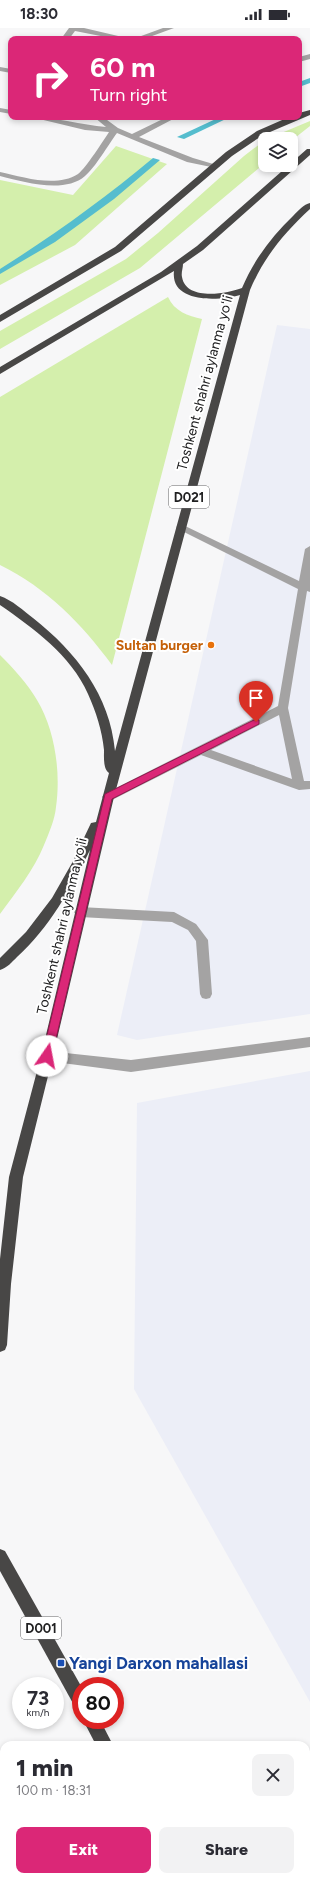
<!DOCTYPE html>
<html lang="en">
<head>
<meta charset="utf-8">
<style>
	:root { --surface:#fff; --page:#f2f2f3; --text:#2b2b33; --muted:#7c7c81; --accent:#db2777 }
	body { margin:0; font-family:Figtree,sans-serif; background:var(--page); color:var(--text); height:100vh; display:flex; flex-direction:column; font-size:15px; white-space:nowrap }
	* { box-sizing:border-box; margin:0 }
	p { font-size:13px; color:var(--muted) }
	.icon { flex:none; width:22px; height:22px; fill:none; stroke:currentColor; stroke-width:2; stroke-linecap:round; stroke-linejoin:round }
	.map { position:relative; flex:1; overflow:hidden }
	.drawer { position:absolute; left:0px; top:1713px; width:310px; height:140px; display:flex; flex-direction:column; background:var(--surface); border-radius:12px 12px 0 0; box-shadow:0 2px 6px #0003 }
	.drawer>* { flex:none }
	.guide { position:absolute; left:8px; top:8px; width:294px; height:84px; border-radius:8px; box-shadow:0 2px 6px #0003; background:#db2777; color:#fff; overflow:hidden }
	.buttons { position:absolute; left:258px; top:104px; display:grid; gap:8px }
	.buttons a { display:grid; place-items:center; width:40px; height:40px; border-radius:8px; background:var(--surface); box-shadow:0 2px 6px #0003; font-size:20px }
	.speed { position:absolute; left:12px; top:1649px; display:flex; gap:8px; font-size:20px; font-weight:700; text-align:center }
	.speed>* { display:grid; place-content:center; width:52px; height:52px; border-radius:50%; background:var(--surface); box-shadow:0 2px 6px #0003; line-height:1 }
	.speed small { font-size:10px; font-weight:400 }
	.speed .limit { border:6px solid #d22; background:#fff; color:#111 }
	.pin { position:absolute; display:grid; place-items:center; width:34px; height:34px; color:#fff; margin:-41px -17px; border-radius:50% 50% 50% 0; rotate:-45deg; box-shadow:0 0 4px #0007 }
	.pin .icon { rotate:45deg }
	.me { position:absolute; width:44px; margin:-22px; rotate:12deg; stroke-linejoin:round; filter:drop-shadow(0 0 3px #0008) }
	.turn { display:flex; align-items:center; gap:14px; height:84px; padding:0 16px; font-size:18px }
	.turn .icon { width:52px; height:52px; stroke-width:2.5 }
	.turn b { display:block; font-size:28px; line-height:34px }
	.round { display:grid; place-items:center; flex:none; width:42px; height:42px; border-radius:8px; background:var(--page) }
	.overview { display:flex; align-items:center; justify-content:space-between; height:68px; padding:0 16px }
	h1 { font-size:24px; font-weight:800; line-height:30px }
	.action { display:flex; gap:8px; margin-top:auto; padding:8px 16px }
	.action a { flex:1; height:46px; border-radius:8px; background:var(--accent); color:#fff; font-size:16px; font-weight:800; line-height:46px; text-align:center }
	.action a+a { background:var(--page); color:var(--text) }
	.status { display:flex; justify-content:space-between; align-items:center; height:28px; padding:0 20px; background:var(--surface); direction:ltr }
	.status svg { height:11px; fill:currentColor }
	.map>svg:first-child { display:block }
	.built { fill:#eceef7 }
	.green { fill:#d4efac }
	.lines { fill:none; stroke-linecap:round; stroke-linejoin:round }
	.stream { fill:#55bdce; fill-rule:evenodd }
	.minor { fill:#a4a3a3; fill-rule:evenodd }
	.highway { fill:#484746; fill-rule:evenodd }
	.route { fill:#db2777; stroke:#8e194d }
	.food-dot { fill:#e8710a; stroke:#fff; stroke-width:1.5 }
	.transit-dot { fill:#1a4fb4; stroke:#fff; stroke-width:1.5 }
	.labels { text-anchor:middle; dominant-baseline:central; stroke-width:4; stroke-linejoin:round; paint-order:stroke }
	.shield { fill:#fff; stroke:#636364; stroke-width:1 }
	.shield-label { font-size:13px; font-weight:bold; fill:#202021 }
	.street-label { font-size:14px; fill:#202021; stroke:#fff }
	.food-label { font-size:14px; font-weight:bold; fill:#c56008; stroke:#fff; text-anchor:end }
	.near-transit-label { font-size:17px; font-weight:bold; fill:#164399; stroke:#fff; text-anchor:start }
</style>
</head>
<body>
<div class="status"><b>18:30</b><svg viewBox="0 0 49 12"><path d="M0 12V9h3v3zM5 12V6h3v6zM10 12V3h3v9zM15 12V0h3v12zM26 1h20v11H26zM47 4h2v5h-2z"/></svg></div>
<div class="map">
<svg width="310" height="1853" viewBox="0 0 310 1853">
	<rect width="100%" height="100%" fill="#f7f7f8"/>
	<g class="built">
		<path d="M 277,297 L 310,301 L 310,986 L 137,1012 L 117,1007 Z"/>
		<path d="M 310,1043 L 310,1674 L 134,1361 L 137,1075 Z"/>
	</g>
	<g class="green">
		<path d="M 310,93 L 310,98 L 291,113 L 291,111 L 267,111 Z"/>
		<path d="M 265,112 L 265,135 L 140,240 L 0,321 L 0,303 L 126,231 L 158,205 L 244,128 Z"/>
		<path d="M 116,118 L 167,136 L 75,217 L 0,257 L 0,152 L 73,167 Z"/>
		<path d="M 168,269 C 174,283 188,288 202,291 L 112,637 C 82,596 47,560 0,537 L 0,369 Z"/>
		<path d="M 0,627 C 14,641 27,655 37,672 C 55,702 61,744 56,779 C 55,791 49,805 44,817 C 34,842 16,864 0,886 Z"/>
	</g>
	<g class="lines">
		<g class="stream">
			<path d="M 310,50 L 310,55 L 299,59 L 299,54 Z"/>
			<path d="M 220,89 L 230,89 L 184,111 L 177,109 Z"/>
			<path d="M 153,130 L 160,132 L 114,171 L 55,214 L 0,246 L 0,241 C 54,207 104,171 153,130 Z"/>
		</g>
		<g class="minor">
			<path d="M 69,0 L 84,0 L 131,11 L 116,11 L 75,3 L 69,11 L 61,11 Z"/>
			<path d="M 163,0 L 174,0 L 144,11 L 133,11 Z"/>
			<path d="M 310,26 L 310,31 L 299,34 L 299,29 Z"/>
			<path d="M 0,39 L 11,41 L 11,45 L 0,43 Z"/>
			<path d="M 0,80 L 11,82 L 11,86 L 0,84 Z"/>
			<path d="M 31,89 C 56,89 81,97 106,99 L 94,89 L 103,89 L 118,100 L 132,106 L 167,89 L 177,89 L 139,109 L 193,130 L 220,138 L 216,140 L 187,134 L 117,105 C 108,117 95,140 85,148 C 65,166 23,154 0,148 L 0,144 C 23,149 56,160 78,146 C 86,140 103,113 109,104 L 85,102 Z"/>
			<path d="M 181,496 L 299,553 L 305,521 L 310,518 L 310,564 L 307,563 L 288,680 L 304,753 L 310,753 L 310,761 L 299,762 L 201,727 L 112,772 L 104,772 L 102,769 L 104,766 L 278,678 L 298,561 L 178,501 L 176,499 ZM 279,687 L 292,751 L 211,722 Z"/>
			<path d="M 80,879 L 174,884 L 196,896 L 208,912 L 212,966 L 210,970 L 206,971 L 202,970 L 200,966 L 196,913 L 188,902 L 172,894 L 80,889 L 76,887 L 74,884 L 76,881 Z"/>
			<path d="M 310,1009 L 310,1019 L 131,1044 L 47,1033 L 43,1032 L 41,1028 L 43,1024 L 47,1023 L 131,1032 Z"/>
		</g>
		<g class="highway">
			<path d="M 310,82 L 310,87 L 263,107 L 232,128 L 121,223 L 0,294 L 0,287 L 115,219 L 226,124 L 257,103 L 289,89 L 299,89 L 299,85 Z"/>
			<path d="M 307,121 L 310,121 L 310,127 L 203,222 L 183,236 C 183,240 181,245 182,249 C 186,273 226,266 242,260 C 254,232 271,209 293,188 C 298,183 304,176 310,175 L 310,181 C 284,205 264,229 250,262 L 114,769 L 53,1028 L 23,1149 L 11,1256 L 7,1317 L 5,1322 L 0,1324 L 0,1231 L 9,1149 L 41,1028 L 90,822 C 71,861 49,900 17,929 C 12,934 7,940 0,942 L 0,930 L 26,904 L 52,870 L 72,835 L 91,795 L 96,794 L 109,745 C 103,741 104,729 104,722 C 102,702 96,684 88,666 C 71,627 33,600 0,577 L 0,568 C 12,572 24,583 33,590 C 76,624 110,667 115,723 L 240,267 C 220,273 170,276 174,243 L 0,346 L 0,339 L 161,244 L 197,218 Z"/>
			<path d="M 0,1521 L 5,1523 L 81,1658 L 81,1681 L 75,1679 L 0,1543 Z"/>
			<path d="M 83,1692 L 100,1692 L 113,1717 L 96,1717 Z"/>
			<path d="M 0,1748 L 4,1750 L 4,1772 L 0,1770 Z"/>
			<path d="M 39,1849 L 56,1849 L 57,1853 L 40,1853 Z"/>
			<path d="M 168,1849 L 185,1849 L 186,1853 L 169,1853 Z"/>
		</g>
	</g>
	<path class="route" d="M 256,691 L 259,692 L 259,696 L 112,771 L 52,1028 L 47,1032 L 44,1031 L 42,1028 L 105,766 Z"/>
	<circle class="food-dot" cx="211" cy="617" r="4"/>
	<rect class="transit-dot" x="57" y="1631" width="8" height="8" rx="2"/>
	<g class="labels">
		<g class="shield">
			<rect x="169" y="458" width="40" height="22" rx="3"/>
			<rect x="21" y="1589" width="40" height="22" rx="3"/>
		</g>
		<g class="shield-label">
			<text x="189" y="469">D021</text>
			<text x="41" y="1600">D001</text>
		</g>
		<g class="street-label">
			<text transform="translate(205 355) rotate(-75)">Toshkent shahri aylanma yoʻli</text>
			<text transform="translate(62 898) rotate(-77)">Toshkent shahri aylanma yoʻli</text>
		</g>
		<g class="food-label">
			<text x="203" y="617">Sultan burger</text>
		</g>
		<g class="near-transit-label">
			<text x="69" y="1635">Yangi Darxon mahallasi</text>
		</g>
	</g>
</svg>
<div class="buttons">
<a><svg class="icon" aria-label="layers" viewBox="0 0 24 24"><path d="M12 4l9 5-9 5-9-5zM3 14l9 5 9-5"/></svg></a>
</div>
<div class="speed"><div>73<small>km/h</small></div><div class="limit">80</div></div>
<div class="pin" style="left:256px;top:694px;background:#d93025"><svg class="icon" aria-label="arrive" viewBox="0 0 24 24"><path d="M6 21V4h12l-3 4 3 4H6"/></svg></div>
<svg class="me" style="left:47px;top:1028px" viewBox="-20 -20 40 40"><circle r="19" fill="#fff"/><path d="M0-13L10 11 0 6-10 11z" fill="#db2777"/></svg>
<div class="guide">
<div class="turn"><svg class="icon" aria-label="right" viewBox="0 0 24 24"><path d="M7 20v-9h11M14 6l5 5-5 5"/></svg><div><b>60 m</b>Turn right</div></div>
</div>
<section class="drawer">
<div class="overview"><div><h1>1 min</h1><p>100 m · 18:31</p></div><a class="round"><svg class="icon" aria-label="close" viewBox="0 0 24 24"><path d="M6 6l12 12M18 6L6 18"/></svg></a></div>
<div class="action"><a>Exit</a><a>Share</a></div>
</section>
</div>
</body>
</html>
